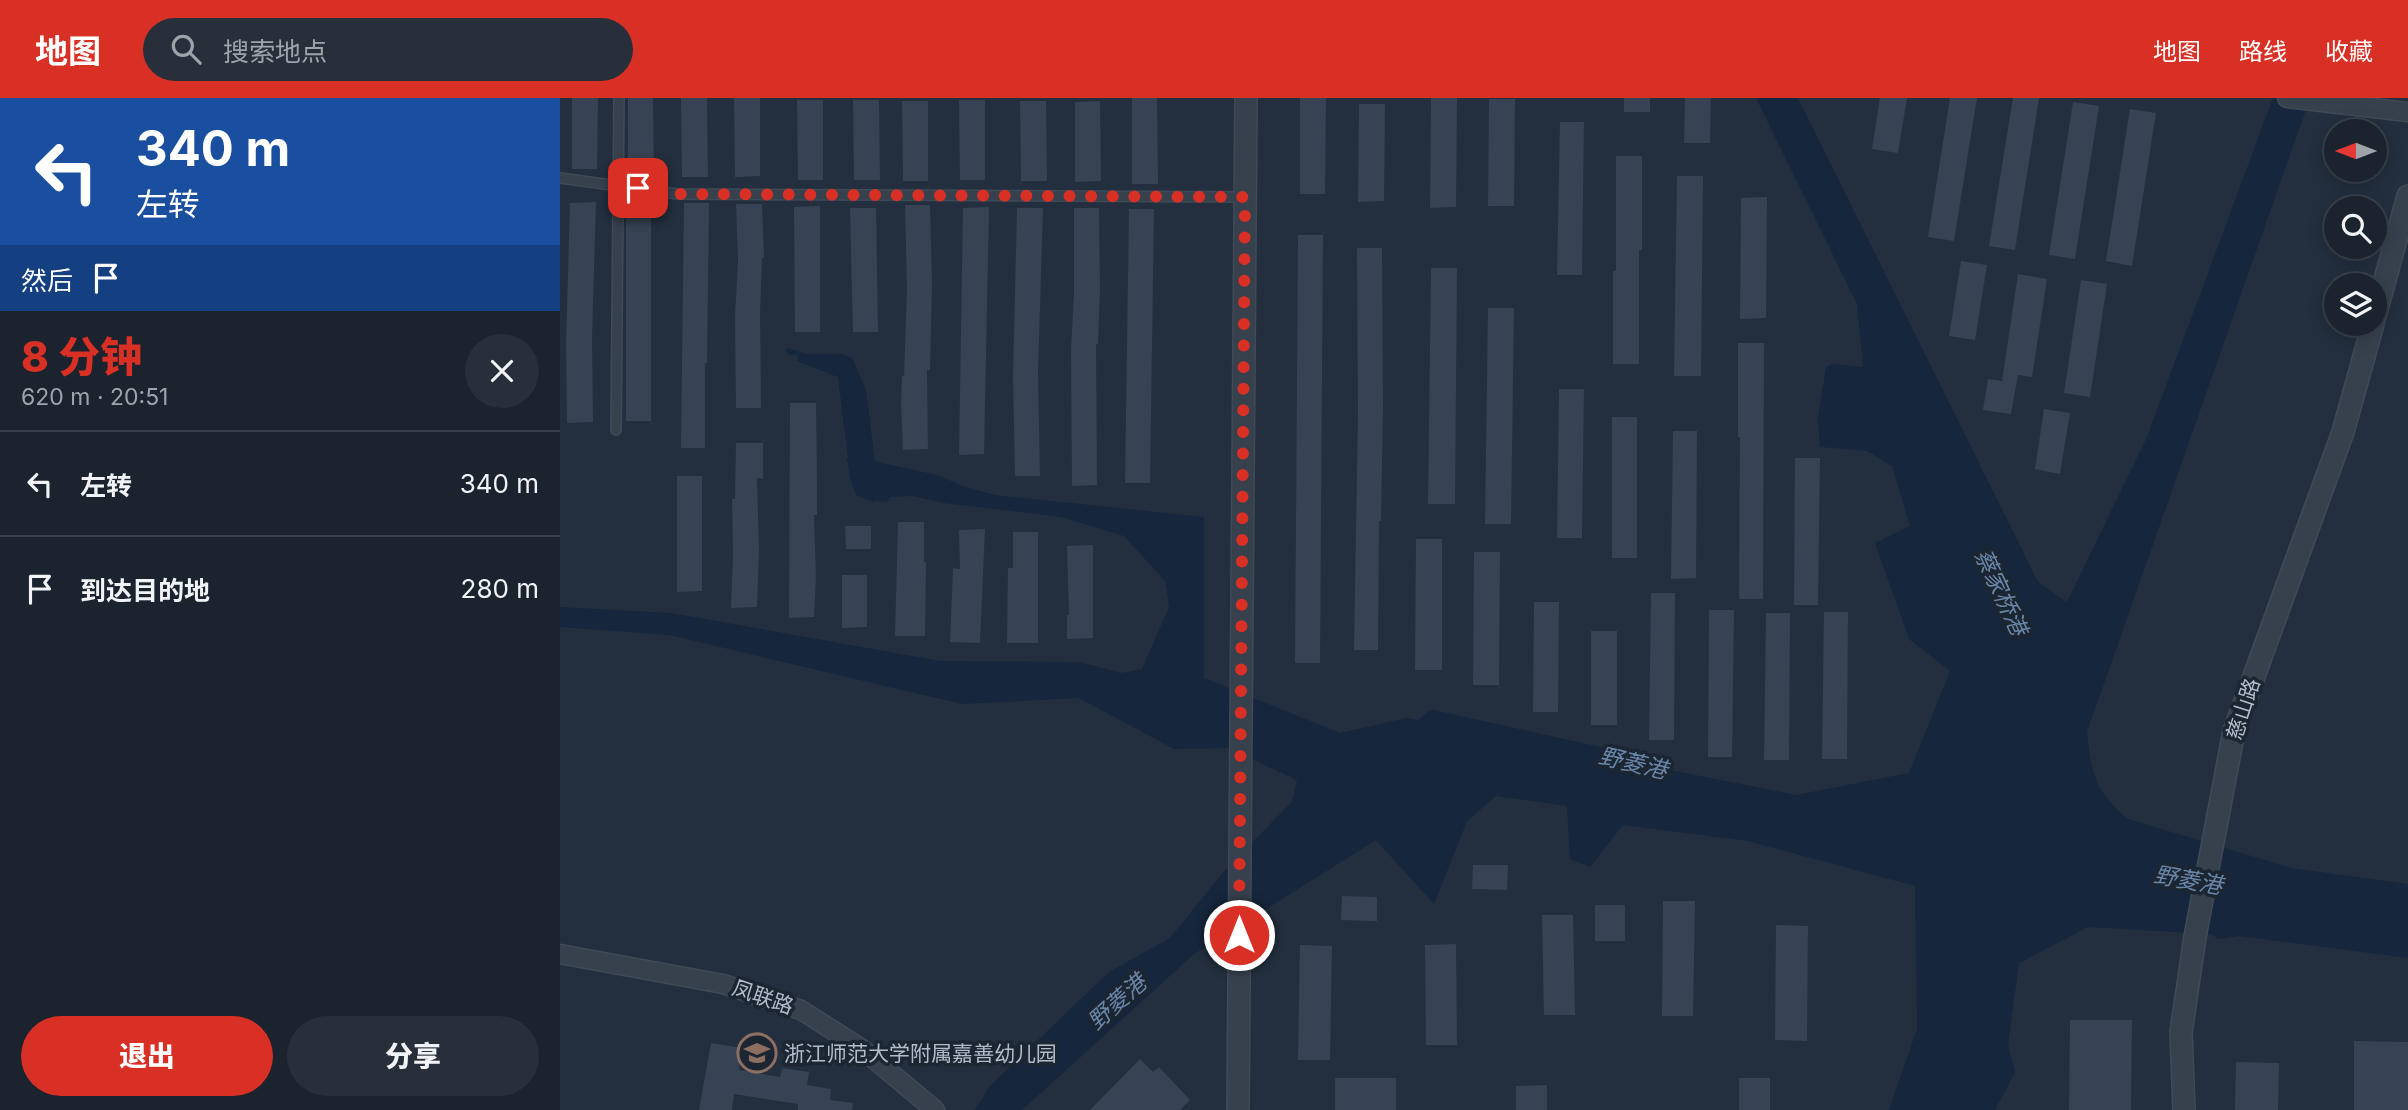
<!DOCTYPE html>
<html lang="zh">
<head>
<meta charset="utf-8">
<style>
	:root { --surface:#1a232e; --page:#272f3a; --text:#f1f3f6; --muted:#9fa4aa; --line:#38404a; --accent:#d93025 }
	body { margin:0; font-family:Inter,"Noto Sans SC",sans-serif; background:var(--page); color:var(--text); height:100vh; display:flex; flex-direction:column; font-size:26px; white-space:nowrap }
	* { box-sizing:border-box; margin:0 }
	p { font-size:23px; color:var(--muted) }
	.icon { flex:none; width:38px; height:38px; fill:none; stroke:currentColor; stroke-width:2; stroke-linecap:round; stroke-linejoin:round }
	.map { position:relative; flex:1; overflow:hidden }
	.side { display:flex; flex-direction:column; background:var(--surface); width:560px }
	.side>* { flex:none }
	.top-card { background:#1a4fa0; color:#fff; overflow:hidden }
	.needle { width:46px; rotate:270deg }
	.buttons { position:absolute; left:1764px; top:21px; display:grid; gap:14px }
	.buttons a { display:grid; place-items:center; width:63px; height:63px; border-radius:50%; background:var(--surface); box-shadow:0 4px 18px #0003,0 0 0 2px var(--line); font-size:35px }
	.pin { position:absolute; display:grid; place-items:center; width:60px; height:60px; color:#fff; margin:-30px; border-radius:14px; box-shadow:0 4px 10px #0006 }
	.me { position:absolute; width:77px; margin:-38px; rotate:0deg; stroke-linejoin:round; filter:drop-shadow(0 0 5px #0008) }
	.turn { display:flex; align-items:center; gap:24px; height:147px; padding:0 21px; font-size:32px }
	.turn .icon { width:91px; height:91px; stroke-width:2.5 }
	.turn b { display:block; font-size:49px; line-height:60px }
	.then { display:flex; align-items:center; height:66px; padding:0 21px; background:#0003; gap:14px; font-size:26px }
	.round { display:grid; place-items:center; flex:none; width:74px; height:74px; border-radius:37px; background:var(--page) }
	.headline { display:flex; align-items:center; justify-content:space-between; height:119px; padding:0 21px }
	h1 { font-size:42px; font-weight:800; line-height:52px; color:var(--accent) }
	.primary-button { display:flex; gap:14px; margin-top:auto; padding:14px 21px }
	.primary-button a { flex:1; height:80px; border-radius:42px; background:var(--accent); color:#fff; font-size:28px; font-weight:800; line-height:80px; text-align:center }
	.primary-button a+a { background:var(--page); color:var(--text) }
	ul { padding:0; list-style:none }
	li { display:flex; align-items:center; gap:21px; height:105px; padding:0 21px; border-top:2px solid var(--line) }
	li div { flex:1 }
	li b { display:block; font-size:26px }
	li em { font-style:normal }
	header { display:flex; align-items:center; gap:42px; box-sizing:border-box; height:98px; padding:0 35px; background:var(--accent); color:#fff }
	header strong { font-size:33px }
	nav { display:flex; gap:38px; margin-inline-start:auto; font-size:24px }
	.search { width:490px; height:63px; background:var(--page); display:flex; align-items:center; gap:18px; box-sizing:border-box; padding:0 24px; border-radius:38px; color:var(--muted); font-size:26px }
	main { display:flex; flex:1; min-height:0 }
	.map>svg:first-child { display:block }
	.water { fill:#16263c }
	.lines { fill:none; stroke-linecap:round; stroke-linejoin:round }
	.canal { stroke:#16263c; stroke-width:16 }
	.building { fill:#354354 }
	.service-casing { stroke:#404a57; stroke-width:12 }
	.minor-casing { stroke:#404a57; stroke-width:21 }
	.tertiary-casing { stroke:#404a57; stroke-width:24 }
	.service { stroke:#37414e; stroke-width:9 }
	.minor { stroke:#37414e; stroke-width:18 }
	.tertiary { stroke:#37414e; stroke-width:21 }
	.route { stroke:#d93025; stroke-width:12; stroke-dasharray:0 21.6 }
	.labels { text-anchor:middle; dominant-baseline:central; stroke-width:7; stroke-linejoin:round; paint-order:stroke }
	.street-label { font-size:21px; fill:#b2bbc9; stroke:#1c2633 }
	.poi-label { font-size:21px; fill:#b2bbc9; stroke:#1c2633; text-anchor:start }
	.water-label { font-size:23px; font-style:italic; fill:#6a86a9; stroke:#1c2633 }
</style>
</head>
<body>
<header>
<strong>地图</strong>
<div class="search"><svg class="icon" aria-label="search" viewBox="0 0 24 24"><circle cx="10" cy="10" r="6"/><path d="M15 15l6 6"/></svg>搜索地点</div>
<nav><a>地图</a><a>路线</a><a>收藏</a></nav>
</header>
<main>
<section class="side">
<div class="top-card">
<div class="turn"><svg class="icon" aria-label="left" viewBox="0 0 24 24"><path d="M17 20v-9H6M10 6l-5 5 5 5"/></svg><div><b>340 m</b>左转</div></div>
<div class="then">然后<svg class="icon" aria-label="arrive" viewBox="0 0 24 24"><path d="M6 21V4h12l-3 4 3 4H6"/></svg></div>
</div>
<div class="headline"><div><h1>8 分钟</h1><p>620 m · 20:51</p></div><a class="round"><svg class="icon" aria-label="close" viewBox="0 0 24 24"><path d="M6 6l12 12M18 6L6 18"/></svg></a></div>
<ul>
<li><svg class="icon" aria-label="left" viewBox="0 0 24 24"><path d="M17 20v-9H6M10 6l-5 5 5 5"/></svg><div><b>左转</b></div><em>340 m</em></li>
<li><svg class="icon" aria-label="arrive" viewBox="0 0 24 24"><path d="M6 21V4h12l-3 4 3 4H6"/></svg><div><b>到达目的地</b></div><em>280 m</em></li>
</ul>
<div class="primary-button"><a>退出</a><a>分享</a></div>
</section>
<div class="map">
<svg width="1848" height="1012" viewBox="0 0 1848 1012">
	<rect width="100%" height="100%" fill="#232f3e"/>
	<path class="water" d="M 1196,0 L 1238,0 L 1478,484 L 1507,504 L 1587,339 L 1713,0 L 1750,0 L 1527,634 C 1532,677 1534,692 1568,721 L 1731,770 L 1848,786 L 1848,860 L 1679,838 L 1658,841 L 1651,836 L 1528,829 L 1459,865 L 1448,947 L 1455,974 L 1435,1012 L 1329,1012 L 1357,931 L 1355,788 L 1188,743 L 1063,727 L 1030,769 L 1010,761 L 1007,708 L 936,698 L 907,723 L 874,806 L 816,742 L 634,856 L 462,1012 L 415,1012 L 429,989 L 549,874 L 610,840 L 666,771 L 732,704 L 737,682 L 668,650 L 614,651 L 519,600 L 402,606 L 109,537 L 0,529 L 0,509 L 111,515 L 380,563 L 519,564 L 562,575 L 582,571 L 609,509 L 607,494 L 605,483 L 564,438 L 501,419 L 384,405 L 352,398 L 330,399 L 328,403 L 320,404 L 318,402 L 313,404 L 296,397 L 290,381 L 288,365 L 286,362 L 288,360 L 278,279 L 239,264 L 236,262 L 238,260 L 236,256 L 230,257 L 225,253 L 228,250 L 246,256 L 282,256 L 292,260 L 306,292 L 314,357 L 315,362 L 321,365 L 377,377 L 405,389 L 435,397 L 644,419 L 644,580 L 780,635 L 847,620 L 1236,697 L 1349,675 L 1390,573 L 1349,541 L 1315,445 L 1350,428 L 1332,368 L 1307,353 L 1260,349 L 1258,321 L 1266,269 L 1274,266 L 1303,269 L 1297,206 Z"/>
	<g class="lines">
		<path class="canal" d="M 853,638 L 873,620 L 1088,668"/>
	</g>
	<g class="building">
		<path d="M 12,0 L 38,0 L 37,71 L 12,71 Z"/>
		<path d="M 68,0 L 93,0 L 94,80 L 68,80 Z"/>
		<path d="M 121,0 L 147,0 L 148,79 L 122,79 Z"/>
		<path d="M 174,0 L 200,0 L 200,78 L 175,79 Z"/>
		<path d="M 572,0 L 597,0 L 598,86 L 572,86 Z"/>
		<path d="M 740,0 L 766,0 L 765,96 L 740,96 Z"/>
		<path d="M 871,0 L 897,0 L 896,109 L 870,110 Z"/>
		<rect x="1064" y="0" width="26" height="14"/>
		<path d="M 1125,0 L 1151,0 L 1150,45 L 1124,45 Z"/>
		<path d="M 1320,0 L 1347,0 L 1338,55 L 1312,51 Z"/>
		<path d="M 1390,0 L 1417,0 L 1394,143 L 1368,139 Z"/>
		<path d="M 1453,0 L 1479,0 L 1455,152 L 1429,148 Z"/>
		<path d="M 929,1 L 955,1 L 954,108 L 928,108 Z"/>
		<path d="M 237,2 L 263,2 L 263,82 L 238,82 Z"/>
		<path d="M 293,2 L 319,2 L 320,82 L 294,82 Z"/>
		<path d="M 399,2 L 425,2 L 425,82 L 400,82 Z"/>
		<path d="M 342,3 L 368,3 L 368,83 L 343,83 Z"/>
		<path d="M 460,3 L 486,3 L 487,83 L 461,83 Z"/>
		<path d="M 540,3 L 541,83 L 515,84 L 515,4 Z"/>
		<path d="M 1513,4 L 1539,8 L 1515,161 L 1489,157 Z"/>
		<path d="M 799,6 L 825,6 L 824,103 L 798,104 Z"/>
		<path d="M 1570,11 L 1596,15 L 1572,168 L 1546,163 Z"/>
		<path d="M 1000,24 L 1024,24 L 1022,177 L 997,177 Z"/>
		<path d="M 1056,58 L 1082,58 L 1082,152 L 1079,152 L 1079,266 L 1053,266 L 1053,173 L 1056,173 Z"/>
		<path d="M 1117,78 L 1143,78 L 1141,278 L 1114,278 Z"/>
		<path d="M 1207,99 L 1206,220 L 1180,221 L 1181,100 Z"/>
		<path d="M 36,104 L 32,240 L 33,324 L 7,325 L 6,245 L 10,105 Z"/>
		<path d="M 124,105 L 149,105 L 147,265 L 145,265 L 145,350 L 121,350 Z"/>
		<path d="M 176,106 L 202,106 L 204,160 L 202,160 L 200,214 L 201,310 L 176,310 L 175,218 L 178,163 Z"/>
		<path d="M 345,107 L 370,107 L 372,186 L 370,272 L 367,272 L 368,351 L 343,352 L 341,305 L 342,278 L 344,278 L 347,191 Z"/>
		<rect x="66" y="108" width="25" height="215"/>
		<path d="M 260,108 L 260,234 L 235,234 L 234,109 Z"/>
		<path d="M 429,109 L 424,356 L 399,357 L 403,110 Z"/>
		<path d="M 290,110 L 316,110 L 318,234 L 293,234 Z"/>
		<path d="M 457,110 L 483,110 L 478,275 L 480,378 L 455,378 L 453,278 Z"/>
		<path d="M 514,110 L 539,110 L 540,190 L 538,246 L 536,246 L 537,387 L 512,388 L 511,251 L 514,194 Z"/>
		<path d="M 569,111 L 594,111 L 590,385 L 565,385 Z"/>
		<path d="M 738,137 L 763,137 L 760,565 L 735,565 Z"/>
		<path d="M 797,150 L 822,150 L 823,310 L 821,423 L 819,423 L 818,552 L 794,552 L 798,315 Z"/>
		<path d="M 1401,163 L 1427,167 L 1415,242 L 1389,238 Z"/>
		<path d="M 871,170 L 897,170 L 895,406 L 868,406 Z"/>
		<path d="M 1458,176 L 1487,181 L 1472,279 L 1458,277 L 1451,316 L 1423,312 L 1428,281 L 1442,283 Z"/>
		<path d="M 1521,182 L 1547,186 L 1530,299 L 1504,295 Z"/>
		<path d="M 928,210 L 954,210 L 951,426 L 925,426 Z"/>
		<path d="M 1178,245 L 1204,245 L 1203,501 L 1179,501 L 1180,339 L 1178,339 Z"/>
		<path d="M 999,291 L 1024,291 L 1022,440 L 997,440 Z"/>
		<path d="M 230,305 L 256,305 L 257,383 L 257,417 L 254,417 L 256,479 L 254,519 L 229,520 Z"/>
		<path d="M 1484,311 L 1510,315 L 1500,376 L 1475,371 Z"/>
		<rect x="1052" y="319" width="25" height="141"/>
		<path d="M 1113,333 L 1137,333 L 1136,480 L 1111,481 Z"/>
		<path d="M 176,345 L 203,345 L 203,381 L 197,380 L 199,454 L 197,509 L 171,510 L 173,457 L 172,401 L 175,401 Z"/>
		<path d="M 1235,360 L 1260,360 L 1258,507 L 1234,507 Z"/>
		<path d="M 117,378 L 142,378 L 142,493 L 117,494 Z"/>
		<path d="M 338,424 L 364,424 L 364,464 L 366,464 L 365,538 L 335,538 Z"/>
		<path d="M 285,428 L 311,428 L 311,451 L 286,451 Z"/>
		<path d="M 425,431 L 420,545 L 390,544 L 393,470 L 400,471 L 399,432 Z"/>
		<path d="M 453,434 L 478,434 L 478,545 L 447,545 L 448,470 L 453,470 Z"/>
		<path d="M 856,441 L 882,441 L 882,572 L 855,572 Z"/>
		<path d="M 533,447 L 533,540 L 507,541 L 507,517 L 509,517 L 507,448 Z"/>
		<path d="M 914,454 L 940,454 L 939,587 L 913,587 Z"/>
		<path d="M 282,477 L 307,477 L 307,529 L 282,530 Z"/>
		<path d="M 1091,495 L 1115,495 L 1114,642 L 1089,642 Z"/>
		<path d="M 974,504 L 999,504 L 998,614 L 973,614 Z"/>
		<path d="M 1149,512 L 1174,512 L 1172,659 L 1148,659 Z"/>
		<path d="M 1264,514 L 1288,514 L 1287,661 L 1262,661 Z"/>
		<path d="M 1206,515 L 1230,515 L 1229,662 L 1204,662 Z"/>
		<rect x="1031" y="533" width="26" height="94"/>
		<path d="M 913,767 L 948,767 L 947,792 L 912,791 Z"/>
		<path d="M 782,798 L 817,799 L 817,823 L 781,822 Z"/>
		<path d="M 1103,803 L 1135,803 L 1133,918 L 1102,918 Z"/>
		<rect x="1035" y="807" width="30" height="36"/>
		<path d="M 982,817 L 1013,817 L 1015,917 L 984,917 Z"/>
		<path d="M 1216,827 L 1248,828 L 1247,943 L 1215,942 Z"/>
		<path d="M 896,846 L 897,947 L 866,947 L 865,847 Z"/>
		<path d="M 740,847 L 772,848 L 770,962 L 738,962 Z"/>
		<path d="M 1510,922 L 1572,922 L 1571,1012 L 1509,1012 Z"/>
		<path d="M 1794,943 L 1848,944 L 1848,1012 L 1794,1012 Z"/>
		<path d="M 151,945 L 182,950 L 179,972 L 220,979 L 222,970 L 249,974 L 247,987 L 271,991 L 270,1002 L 293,1005 L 292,1012 L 238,1012 L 238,1006 L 174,996 L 172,1012 L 139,1012 Z"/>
		<path d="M 580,961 L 593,974 L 599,969 L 630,1002 L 620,1012 L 530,1012 Z"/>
		<path d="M 1676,964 L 1719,965 L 1718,1012 L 1675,1012 Z"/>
		<rect x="775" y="980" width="61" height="32"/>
		<rect x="1179" y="980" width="31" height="32"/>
		<path d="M 987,987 L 987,1012 L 956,1012 L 956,988 Z"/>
	</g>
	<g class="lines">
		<g class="service-casing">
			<g id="service">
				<path d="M 0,80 L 117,96 L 685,99"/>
				<path d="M 56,332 L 59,0"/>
			</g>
		</g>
		<g class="minor-casing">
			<g id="minor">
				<path d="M 1727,0 L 1848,14"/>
				<path d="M 0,856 L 163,886 L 241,912 L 302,951 L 375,1012"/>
			</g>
		</g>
		<g class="tertiary-casing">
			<g id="tertiary">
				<path d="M 1815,218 L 1848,98"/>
				<path d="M 678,1012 L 686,0"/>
				<path d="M 1624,1012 L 1621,934 L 1635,839 L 1674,633 L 1783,334 L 1813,226"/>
			</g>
		</g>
		<use href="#service" class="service"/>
		<use href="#minor" class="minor"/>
		<use href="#tertiary" class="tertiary"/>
	</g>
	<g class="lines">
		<path class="route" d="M 78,90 L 117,96 L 685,99 L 679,837"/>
	</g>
	<defs>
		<g id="school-ring" transform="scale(2.0125)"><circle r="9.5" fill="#1c2633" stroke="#8d6e63" stroke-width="1.5"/><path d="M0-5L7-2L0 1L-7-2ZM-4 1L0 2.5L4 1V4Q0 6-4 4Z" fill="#8d6e63"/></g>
	</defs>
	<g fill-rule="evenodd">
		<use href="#school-ring" x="197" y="955"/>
	</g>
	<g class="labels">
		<g class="street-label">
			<text transform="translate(1683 611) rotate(-72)">慈山路</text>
			<text transform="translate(203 899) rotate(19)">凤联路</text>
		</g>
		<g class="poi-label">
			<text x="224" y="955">浙江师范大学附属嘉善幼儿园</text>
		</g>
		<g class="water-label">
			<text transform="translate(1441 494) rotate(65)">蔡家桥港</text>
			<text transform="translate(1073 665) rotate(13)">野菱港</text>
			<text transform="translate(1628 782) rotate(10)">野菱港</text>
			<text transform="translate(557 904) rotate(-42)">野菱港</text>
		</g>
	</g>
</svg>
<div class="buttons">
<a><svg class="needle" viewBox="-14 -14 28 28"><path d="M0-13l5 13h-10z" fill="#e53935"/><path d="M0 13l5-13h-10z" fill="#9fa4aa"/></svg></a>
<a><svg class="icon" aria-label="search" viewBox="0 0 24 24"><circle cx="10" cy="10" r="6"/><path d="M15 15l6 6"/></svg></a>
<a><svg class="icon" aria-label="layers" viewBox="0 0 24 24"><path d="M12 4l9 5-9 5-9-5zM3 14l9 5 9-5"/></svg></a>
</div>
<div class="pin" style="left:78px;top:90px;background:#d93025"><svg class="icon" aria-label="arrive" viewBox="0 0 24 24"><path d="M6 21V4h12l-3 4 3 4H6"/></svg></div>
<svg class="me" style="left:679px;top:837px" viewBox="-20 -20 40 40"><circle r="17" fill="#d93025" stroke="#fff" stroke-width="3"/><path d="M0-11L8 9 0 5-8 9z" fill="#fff"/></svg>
</div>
</main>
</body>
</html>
